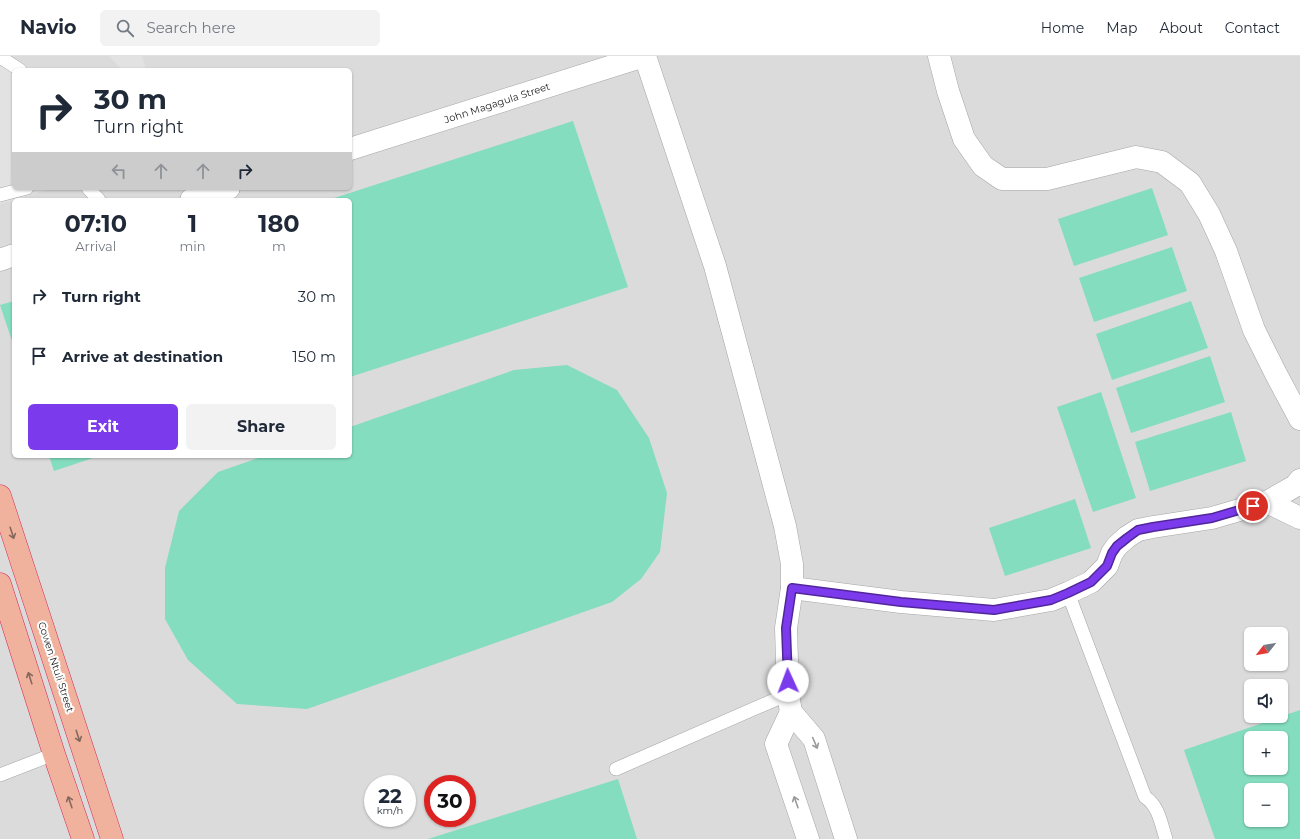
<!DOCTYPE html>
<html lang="en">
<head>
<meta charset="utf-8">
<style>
	:root { --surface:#fff; --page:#f2f2f3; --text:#1f2937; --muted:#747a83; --line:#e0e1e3; --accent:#7c3aed }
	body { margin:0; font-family:Montserrat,sans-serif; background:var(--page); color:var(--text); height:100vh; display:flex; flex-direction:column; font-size:15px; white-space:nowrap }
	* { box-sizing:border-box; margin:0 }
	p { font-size:13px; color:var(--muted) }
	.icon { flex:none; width:22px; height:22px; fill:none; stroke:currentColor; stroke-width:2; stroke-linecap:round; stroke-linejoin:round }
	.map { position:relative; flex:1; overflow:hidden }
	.details { position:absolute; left:12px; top:142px; width:340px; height:260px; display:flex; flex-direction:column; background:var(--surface); border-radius:6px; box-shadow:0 1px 3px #0004 }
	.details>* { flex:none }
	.hud { position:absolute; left:12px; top:12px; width:340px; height:122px; border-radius:6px; box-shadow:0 1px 3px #0004; background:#fff; color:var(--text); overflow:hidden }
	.needle { width:26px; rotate:239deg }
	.buttons { position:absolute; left:1244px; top:571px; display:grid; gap:8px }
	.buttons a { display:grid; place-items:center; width:44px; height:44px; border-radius:6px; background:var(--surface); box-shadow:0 1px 3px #0004; font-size:20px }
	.speed { position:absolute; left:364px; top:719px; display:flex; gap:8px; font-size:20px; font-weight:700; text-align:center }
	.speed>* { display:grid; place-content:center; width:52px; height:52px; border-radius:50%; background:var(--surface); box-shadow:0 1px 3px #0004; line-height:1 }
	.speed small { font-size:10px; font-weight:400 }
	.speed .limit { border:6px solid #d22; background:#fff; color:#111 }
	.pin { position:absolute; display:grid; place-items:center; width:34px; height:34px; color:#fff; margin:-17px; border:2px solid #fff; border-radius:50%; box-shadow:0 1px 4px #0007 }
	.me { position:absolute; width:44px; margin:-22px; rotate:358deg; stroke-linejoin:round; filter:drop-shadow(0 0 3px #0008) }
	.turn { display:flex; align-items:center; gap:14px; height:84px; padding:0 16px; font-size:18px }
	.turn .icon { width:52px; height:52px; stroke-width:2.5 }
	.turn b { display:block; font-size:28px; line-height:34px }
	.lanes { display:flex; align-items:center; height:38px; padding:0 16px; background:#0003; justify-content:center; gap:20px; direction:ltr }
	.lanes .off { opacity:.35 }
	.eta { display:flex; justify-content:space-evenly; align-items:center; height:68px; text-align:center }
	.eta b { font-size:24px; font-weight:700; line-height:28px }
	.primary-button { display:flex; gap:8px; margin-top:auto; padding:8px 16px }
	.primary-button a { flex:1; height:46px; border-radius:6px; background:var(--accent); color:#fff; font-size:16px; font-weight:700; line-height:46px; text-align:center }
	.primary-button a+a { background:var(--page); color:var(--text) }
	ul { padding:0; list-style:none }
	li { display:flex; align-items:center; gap:12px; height:60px; padding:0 16px }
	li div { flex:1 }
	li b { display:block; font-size:15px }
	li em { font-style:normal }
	header { display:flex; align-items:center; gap:24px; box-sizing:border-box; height:56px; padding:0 20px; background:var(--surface); border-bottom:1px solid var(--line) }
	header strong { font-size:19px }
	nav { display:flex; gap:22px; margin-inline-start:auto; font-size:14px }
	.search { width:280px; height:36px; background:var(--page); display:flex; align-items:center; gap:10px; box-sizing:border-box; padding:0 14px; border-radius:6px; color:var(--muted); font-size:15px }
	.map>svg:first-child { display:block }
	.residential { fill:#dcdbdb; fill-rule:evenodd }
	.pitch { fill:#83ddbe; fill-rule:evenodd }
	.parking { fill:#e2e2e2 }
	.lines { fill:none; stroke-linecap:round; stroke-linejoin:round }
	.service-casing { stroke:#a5a5a5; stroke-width:14 }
	.minor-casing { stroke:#a5a5a5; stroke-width:23 }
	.tertiary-casing { stroke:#a5a5a5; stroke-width:23 }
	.trunk-casing { stroke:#d6275b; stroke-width:23 }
	.service { stroke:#fff; stroke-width:13 }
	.minor { stroke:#fff; stroke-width:22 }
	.tertiary { stroke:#fff; stroke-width:22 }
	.trunk { stroke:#f0b29c; stroke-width:22 }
	.oneway { stroke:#87685d }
	.oneway2 { stroke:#9a9a9a }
	.route-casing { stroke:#51269a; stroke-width:10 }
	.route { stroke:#7c3aed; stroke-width:7 }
	.labels { text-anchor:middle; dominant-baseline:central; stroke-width:4; stroke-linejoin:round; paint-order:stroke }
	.street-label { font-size:10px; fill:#1e1e1e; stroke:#fff }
</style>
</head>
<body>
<header>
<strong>Navio</strong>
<div class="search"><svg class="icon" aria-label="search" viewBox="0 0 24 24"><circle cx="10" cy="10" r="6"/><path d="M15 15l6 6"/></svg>Search here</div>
<nav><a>Home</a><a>Map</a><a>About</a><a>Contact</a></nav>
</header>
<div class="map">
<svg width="1300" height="783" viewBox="0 0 1300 783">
	<rect width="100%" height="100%" fill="#efece4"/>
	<path class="residential" d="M 0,0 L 1300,0 L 1300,783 L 0,783 ZM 14,14 L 350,14 L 350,132 L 14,132 ZM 14,144 L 350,144 L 350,400 L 14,400 ZM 1251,578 L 1281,578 L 1281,608 L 1251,608 ZM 1251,630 L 1281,630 L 1281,660 L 1251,660 ZM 1251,682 L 1281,682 L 1281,712 L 1251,712 ZM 373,728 L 407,728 L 407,762 L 373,762 ZM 433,728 L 467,728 L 467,762 L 433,762 ZM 1251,734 L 1281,734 L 1281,764 L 1251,764 Z"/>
	<g class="pitch">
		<path d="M 573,65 L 628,231 L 350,321 L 350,144 L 328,144 Z"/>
		<path d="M 1152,132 L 1168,179 L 1074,210 L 1058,163 Z"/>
		<path d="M 1172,191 L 1187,235 L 1094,266 L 1079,222 Z"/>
		<path d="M 14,245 L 14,291 L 0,249 Z"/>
		<path d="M 1191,245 L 1208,292 L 1112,324 L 1096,278 Z"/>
		<path d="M 1210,300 L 1225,346 L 1131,377 L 1116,332 Z"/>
		<path d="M 567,309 L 617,334 L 649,382 L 667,437 L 660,496 L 641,523 L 612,546 L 307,653 L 237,648 L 188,604 L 165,563 L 165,512 L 179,455 L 218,416 L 264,400 L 350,400 L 350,371 L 514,314 Z"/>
		<path d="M 1101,336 L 1136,442 L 1093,456 L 1057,351 Z"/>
		<path d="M 1231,356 L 1246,405 L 1150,435 L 1135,386 Z"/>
		<path d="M 49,400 L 99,400 L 54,415 Z"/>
		<path d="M 1075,443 L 1091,492 L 1005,520 L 989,472 Z"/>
		<path d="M 1300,654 L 1300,783 L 1215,783 L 1184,694 ZM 1251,682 L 1281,682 L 1281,712 L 1251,712 ZM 1251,734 L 1281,734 L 1281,764 L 1251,764 Z"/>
		<path d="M 618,723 L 637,783 L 428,783 Z"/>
	</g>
	<g class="parking">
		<path d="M 0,0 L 14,14 L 14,132 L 53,132 L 0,148 Z"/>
		<path d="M 109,0 L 142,0 L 146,14 L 122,14 Z"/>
	</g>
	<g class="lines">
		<g class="service-casing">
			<g id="service">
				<path d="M 0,1 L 20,14"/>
				<path d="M 88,132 L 99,144"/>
				<path d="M 0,139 L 27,132"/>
				<path d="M 1068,537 L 1145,741 C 1159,750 1161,768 1166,783"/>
				<path d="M 616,713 L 788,638"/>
				<path d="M 0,719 L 54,698"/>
			</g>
		</g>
		<g class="minor-casing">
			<g id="minor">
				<path d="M 645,0 L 715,210 L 785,470 L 792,508 L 792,532 L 786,572 L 788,638 L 791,656 L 814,683 L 846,783"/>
				<path d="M 939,0 L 948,35 L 964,83 L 983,110 L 1002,123 L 1047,123 L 1136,101 L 1162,106 L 1190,127 L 1209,158 L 1226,195 L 1254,274 L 1276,318 L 1300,363"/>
				<path d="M 1267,446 L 1300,462"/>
				<path d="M 792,532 L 901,546 L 994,554 L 1051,544 L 1068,537 L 1091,526 L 1107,510 L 1112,497 L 1117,490 L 1127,481 L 1138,474 L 1153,471 L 1212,462 L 1267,446 L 1295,430 L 1300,424"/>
				<path d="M 791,656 L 776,688 L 808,783"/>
			</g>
		</g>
		<g class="tertiary-casing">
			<g id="tertiary">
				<path d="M 350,93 L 644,0"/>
				<path d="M 191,144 L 229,132"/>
				<path d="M 0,204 L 14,199"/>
			</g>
		</g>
		<g class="trunk-casing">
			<g id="trunk">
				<path d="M 0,440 L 112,783"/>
				<path d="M 0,528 L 54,698 L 83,783"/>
			</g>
		</g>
		<use href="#service" class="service"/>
		<use href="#minor" class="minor"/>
		<use href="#tertiary" class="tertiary"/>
		<use href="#trunk" class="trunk"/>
	</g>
	<defs><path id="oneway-shaft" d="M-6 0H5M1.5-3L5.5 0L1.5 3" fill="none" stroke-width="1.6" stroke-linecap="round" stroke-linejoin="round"/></defs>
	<g class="oneway">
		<use href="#oneway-shaft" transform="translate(12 477) rotate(72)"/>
		<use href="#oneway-shaft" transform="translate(30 622) rotate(-108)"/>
		<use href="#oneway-shaft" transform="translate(78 680) rotate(72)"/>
		<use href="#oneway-shaft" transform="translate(70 746) rotate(-109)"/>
	</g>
	<g class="oneway2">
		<use href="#oneway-shaft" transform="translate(815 687) rotate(67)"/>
		<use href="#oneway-shaft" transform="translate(796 746) rotate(-109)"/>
	</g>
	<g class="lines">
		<g class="route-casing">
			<path id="route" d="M 788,625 L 786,572 L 792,532 L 901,546 L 994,554 L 1051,544 L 1068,537 L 1091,526 L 1107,510 L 1112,497 L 1117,490 L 1127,482 L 1138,474 L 1153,471 L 1212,462 L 1253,450"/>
		</g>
		<use href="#route" class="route"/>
	</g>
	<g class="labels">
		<g class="street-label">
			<text transform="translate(497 47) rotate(-18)">John Magagula Street</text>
			<text transform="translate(56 611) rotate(72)">Cowen Ntuli Street</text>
		</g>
	</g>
</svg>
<div class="buttons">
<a><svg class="needle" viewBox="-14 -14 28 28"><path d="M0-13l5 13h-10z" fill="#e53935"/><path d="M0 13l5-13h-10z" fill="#747a83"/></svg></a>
<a><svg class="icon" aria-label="sound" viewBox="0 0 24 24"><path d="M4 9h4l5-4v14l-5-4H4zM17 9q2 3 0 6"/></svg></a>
<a>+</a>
<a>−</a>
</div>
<div class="speed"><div>22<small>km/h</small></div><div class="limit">30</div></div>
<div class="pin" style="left:1253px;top:450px;background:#d93025"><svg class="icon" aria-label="arrive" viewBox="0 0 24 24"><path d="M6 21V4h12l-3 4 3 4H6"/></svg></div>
<svg class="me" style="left:788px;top:625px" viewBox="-20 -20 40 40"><circle r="19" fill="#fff"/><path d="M0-13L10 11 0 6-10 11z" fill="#7c3aed"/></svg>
<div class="hud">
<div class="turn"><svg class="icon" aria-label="right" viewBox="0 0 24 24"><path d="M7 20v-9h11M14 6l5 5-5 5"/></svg><div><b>30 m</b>Turn right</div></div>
<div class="lanes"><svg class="icon off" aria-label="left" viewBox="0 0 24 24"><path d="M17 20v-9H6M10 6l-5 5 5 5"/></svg><svg class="icon off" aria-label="ahead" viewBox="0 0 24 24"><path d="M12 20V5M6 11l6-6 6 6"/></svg><svg class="icon off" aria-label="ahead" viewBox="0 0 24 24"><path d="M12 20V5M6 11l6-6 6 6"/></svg><svg class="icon" aria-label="right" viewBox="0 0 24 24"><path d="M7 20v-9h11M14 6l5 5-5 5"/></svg></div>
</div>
<section class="details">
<div class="eta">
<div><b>07:10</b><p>Arrival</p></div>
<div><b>1</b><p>min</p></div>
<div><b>180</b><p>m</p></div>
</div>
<ul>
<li><svg class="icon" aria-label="right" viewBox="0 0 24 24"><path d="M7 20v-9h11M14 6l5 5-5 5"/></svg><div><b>Turn right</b></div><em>30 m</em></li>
<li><svg class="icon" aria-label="arrive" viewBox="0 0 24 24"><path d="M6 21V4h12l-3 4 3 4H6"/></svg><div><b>Arrive at destination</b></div><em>150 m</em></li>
</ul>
<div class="primary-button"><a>Exit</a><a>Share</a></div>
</section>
</div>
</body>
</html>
